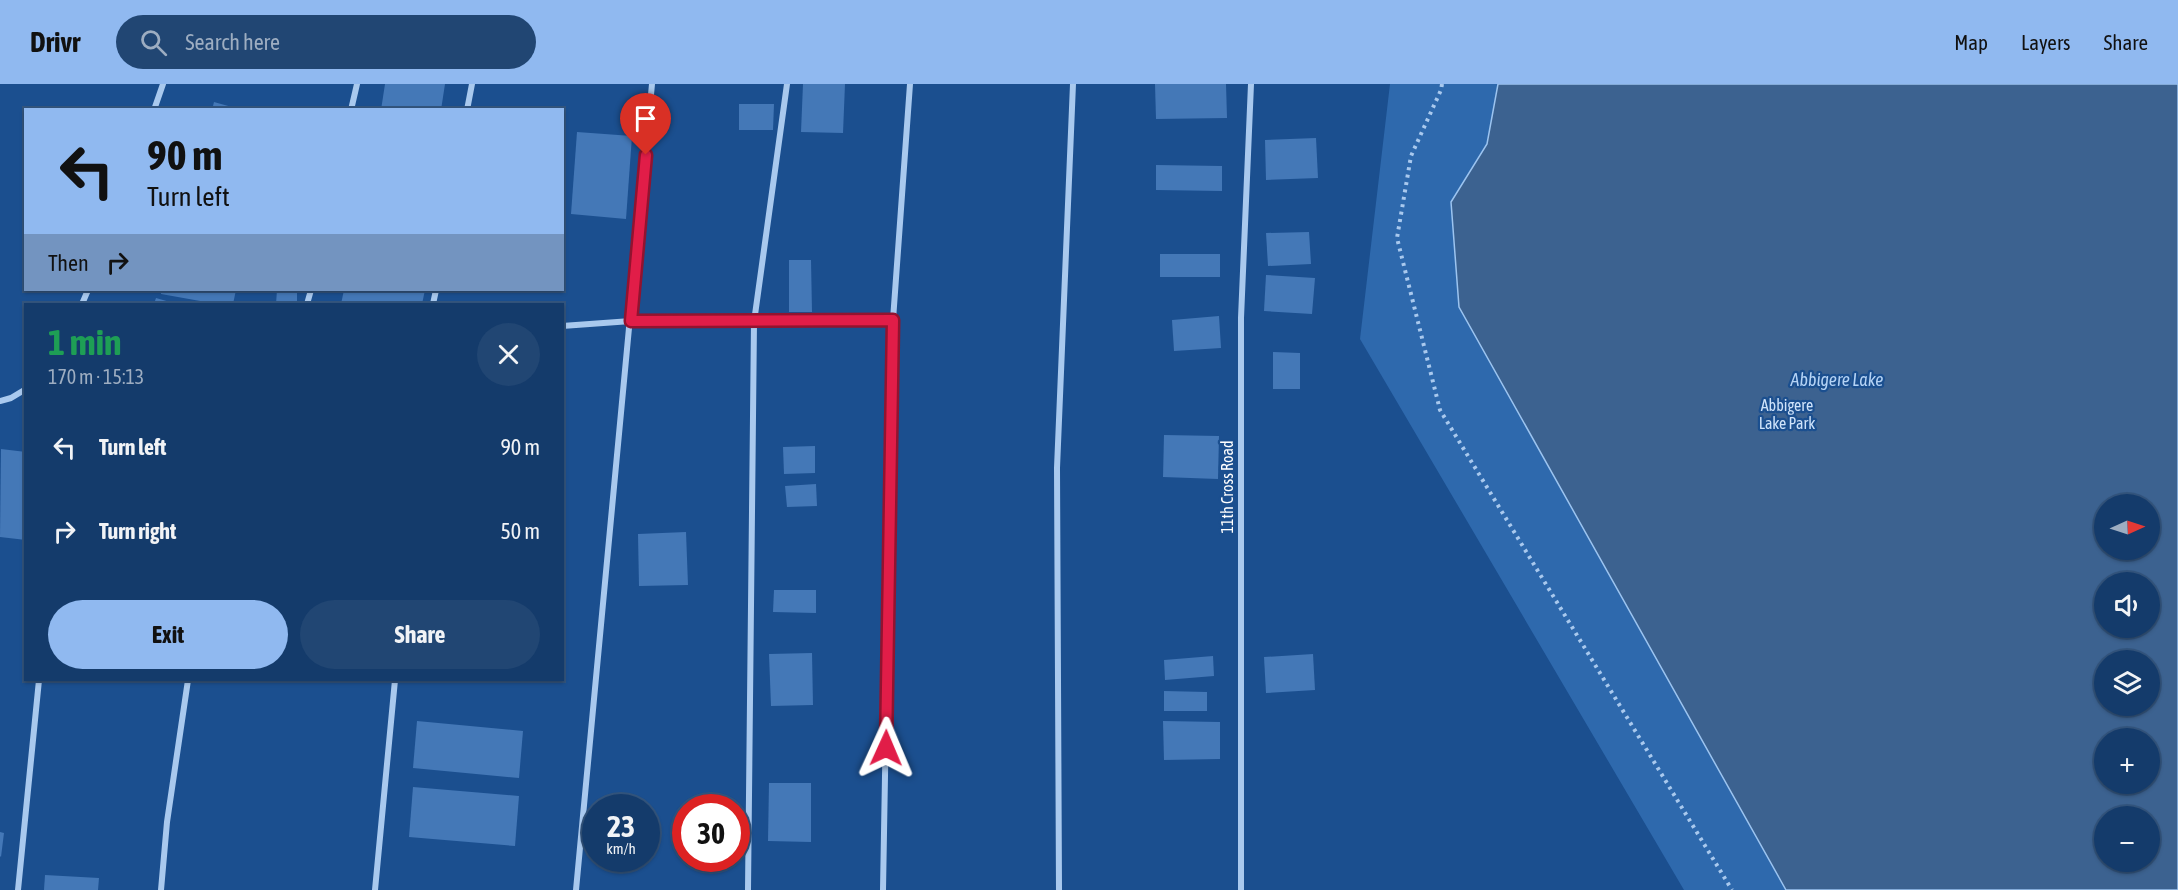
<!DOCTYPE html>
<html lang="en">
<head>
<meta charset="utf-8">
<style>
	:root { --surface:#143b6b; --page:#214673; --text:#f1f3f6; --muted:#9dadc1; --line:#33557e; --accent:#90b9f0 }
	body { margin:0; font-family:"Asap Condensed",sans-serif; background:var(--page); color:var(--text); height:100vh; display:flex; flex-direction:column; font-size:22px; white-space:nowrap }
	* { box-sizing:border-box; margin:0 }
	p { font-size:20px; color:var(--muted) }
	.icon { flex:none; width:33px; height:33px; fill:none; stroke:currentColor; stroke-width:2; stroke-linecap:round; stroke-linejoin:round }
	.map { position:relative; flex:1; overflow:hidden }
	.details { position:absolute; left:24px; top:219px; width:540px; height:378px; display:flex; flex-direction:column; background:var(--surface); border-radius:0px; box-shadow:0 2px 4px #0004,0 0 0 2px var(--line) }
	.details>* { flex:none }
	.guide { position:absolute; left:24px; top:24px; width:540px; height:183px; border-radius:0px; box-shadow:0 2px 4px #0004,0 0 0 2px var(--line); background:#90b9f0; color:#111; overflow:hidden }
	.needle { width:39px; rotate:87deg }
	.tools { position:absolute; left:2094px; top:410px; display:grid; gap:12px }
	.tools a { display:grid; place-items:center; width:66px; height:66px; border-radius:50%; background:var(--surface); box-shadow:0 2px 4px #0004,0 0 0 2px var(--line); font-size:30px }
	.speed { position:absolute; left:582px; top:710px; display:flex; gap:12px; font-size:30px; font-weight:700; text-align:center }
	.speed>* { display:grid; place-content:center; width:78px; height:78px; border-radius:50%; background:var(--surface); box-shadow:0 2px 4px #0004,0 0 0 2px var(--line); line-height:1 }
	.speed small { font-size:15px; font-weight:400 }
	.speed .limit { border:9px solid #d22; background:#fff; color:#111 }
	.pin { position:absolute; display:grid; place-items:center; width:51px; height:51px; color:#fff; margin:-62px -26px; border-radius:50% 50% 50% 0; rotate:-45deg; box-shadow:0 0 6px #0007 }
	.pin .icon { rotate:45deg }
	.me { position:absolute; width:66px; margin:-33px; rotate:1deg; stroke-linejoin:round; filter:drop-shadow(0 0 4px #0008) }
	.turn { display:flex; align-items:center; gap:21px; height:126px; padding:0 24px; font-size:27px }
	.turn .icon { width:78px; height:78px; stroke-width:2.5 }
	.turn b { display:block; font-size:42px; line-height:51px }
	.then { display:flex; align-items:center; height:57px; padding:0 24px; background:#0003; gap:12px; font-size:22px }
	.round { display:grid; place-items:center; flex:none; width:63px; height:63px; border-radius:32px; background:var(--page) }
	.headline { display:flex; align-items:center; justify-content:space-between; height:102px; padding:0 24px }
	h1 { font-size:36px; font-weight:700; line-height:45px; color:#1e9e55 }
	.button { display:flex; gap:12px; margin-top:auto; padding:12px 24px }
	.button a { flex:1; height:69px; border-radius:36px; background:var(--accent); color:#111; font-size:24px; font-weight:700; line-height:69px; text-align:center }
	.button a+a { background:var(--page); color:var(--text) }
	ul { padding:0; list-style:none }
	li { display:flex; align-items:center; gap:18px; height:84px; padding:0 24px }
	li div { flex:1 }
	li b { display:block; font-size:22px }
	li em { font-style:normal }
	header { display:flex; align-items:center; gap:36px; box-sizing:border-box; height:84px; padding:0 30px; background:var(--accent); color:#111 }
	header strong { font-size:28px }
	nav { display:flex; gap:33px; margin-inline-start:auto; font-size:21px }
	.search { width:420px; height:54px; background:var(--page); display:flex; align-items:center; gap:15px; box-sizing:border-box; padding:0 21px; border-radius:33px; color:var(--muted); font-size:22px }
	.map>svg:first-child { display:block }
	.green { fill:#2e69ad; fill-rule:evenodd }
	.water { fill:#3c6290; stroke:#9cc4f0; stroke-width:1.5; fill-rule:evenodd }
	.building { fill:#4478b7 }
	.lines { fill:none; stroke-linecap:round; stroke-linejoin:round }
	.path { stroke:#a9c9ee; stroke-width:4; stroke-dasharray:3 4.5; stroke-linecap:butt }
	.minor { stroke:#a9c9ee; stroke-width:6 }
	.route-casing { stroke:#92132f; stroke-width:15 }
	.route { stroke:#e11d48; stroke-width:10 }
	.labels { text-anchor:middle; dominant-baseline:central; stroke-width:4.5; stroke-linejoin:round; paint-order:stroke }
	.park-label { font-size:16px; fill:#cfe3fa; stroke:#1b4f8f }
	.street-label { font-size:16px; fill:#fff; stroke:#1b4f8f }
	.water-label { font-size:18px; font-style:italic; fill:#b5d3f5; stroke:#1b4f8f }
</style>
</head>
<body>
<header>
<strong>Drivr</strong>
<div class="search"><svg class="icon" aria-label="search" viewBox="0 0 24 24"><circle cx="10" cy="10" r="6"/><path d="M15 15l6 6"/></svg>Search here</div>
<nav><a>Map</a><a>Layers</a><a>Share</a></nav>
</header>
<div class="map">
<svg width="2178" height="806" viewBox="0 0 2178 806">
	<rect width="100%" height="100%" fill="#1b4f8f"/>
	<path class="green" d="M 1390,0 L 2178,0 L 2178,806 L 1684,806 L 1360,255 ZM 2104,420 L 2150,420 L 2150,465 L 2104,465 ZM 2104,498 L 2150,498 L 2150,543 L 2104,543 ZM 2104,576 L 2150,576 L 2150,621 L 2104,621 ZM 2104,654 L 2150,654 L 2150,699 L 2104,699 ZM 2104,732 L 2150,732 L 2150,777 L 2104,777 Z"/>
	<path class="water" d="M 1498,0 L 2178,0 L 2178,806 L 1786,806 L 1459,223 L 1451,118 L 1487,60 ZM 2104,420 L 2150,420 L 2150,465 L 2104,465 ZM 2104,498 L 2150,498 L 2150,543 L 2104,543 ZM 2104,576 L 2150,576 L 2150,621 L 2104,621 ZM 2104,654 L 2150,654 L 2150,699 L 2104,699 ZM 2104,732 L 2150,732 L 2150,777 L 2104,777 Z"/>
	<g class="building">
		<path d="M 385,0 L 445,0 L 441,26 L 381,26 Z"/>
		<path d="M 803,0 L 845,0 L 843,49 L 801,48 Z"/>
		<path d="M 1155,0 L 1226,0 L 1227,34 L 1156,35 Z"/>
		<path d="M 214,18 L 239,25 L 239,26 L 212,26 Z"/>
		<path d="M 739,20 L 774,20 L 773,46 L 739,46 Z"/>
		<path d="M 577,48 L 632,52 L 626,135 L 571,130 Z"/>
		<path d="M 1316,54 L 1318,94 L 1266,96 L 1265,56 Z"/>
		<path d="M 1156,81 L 1222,82 L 1222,107 L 1156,106 Z"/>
		<path d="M 1309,148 L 1311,180 L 1268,182 L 1266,149 Z"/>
		<rect x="1160" y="170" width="60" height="23"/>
		<path d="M 789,176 L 811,176 L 812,228 L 789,228 Z"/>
		<path d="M 1266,191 L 1315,194 L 1312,230 L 1264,227 Z"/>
		<path d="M 161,206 L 236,206 L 233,220 L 217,220 L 161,210 Z"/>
		<path d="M 277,206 L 297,206 L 297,220 L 276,220 Z"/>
		<path d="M 344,206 L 425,206 L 422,220 L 341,220 Z"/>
		<path d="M 156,214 L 177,220 L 154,220 Z"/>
		<path d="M 1219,232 L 1221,264 L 1174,267 L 1172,236 Z"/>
		<path d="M 1273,268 L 1300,269 L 1300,305 L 1273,305 Z"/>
		<path d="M 1164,351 L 1219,352 L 1218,395 L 1163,393 Z"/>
		<path d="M 815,362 L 815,389 L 784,390 L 783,363 Z"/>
		<path d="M 1,365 L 26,368 L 26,456 L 0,453 Z"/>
		<path d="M 816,400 L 817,422 L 787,423 L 785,402 Z"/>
		<path d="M 686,448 L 688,501 L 639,502 L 638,450 Z"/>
		<path d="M 774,506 L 816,506 L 816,529 L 773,528 Z"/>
		<path d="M 812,569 L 813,621 L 771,622 L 769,570 Z"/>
		<path d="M 1313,570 L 1315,606 L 1266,609 L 1264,573 Z"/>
		<path d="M 1213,572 L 1214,592 L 1165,596 L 1164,576 Z"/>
		<path d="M 1164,607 L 1207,608 L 1207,627 L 1164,627 Z"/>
		<path d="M 417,637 L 523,647 L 519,694 L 413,684 Z"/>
		<path d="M 1163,637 L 1220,638 L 1220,675 L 1164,676 Z"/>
		<path d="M 769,699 L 811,699 L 811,758 L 768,757 Z"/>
		<path d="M 413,703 L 519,712 L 515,762 L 409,753 Z"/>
		<path d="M 0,748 L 4,749 L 1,773 L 0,772 Z"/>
		<path d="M 45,791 L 99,794 L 98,806 L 44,806 Z"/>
	</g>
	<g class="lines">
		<path class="path" d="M 1442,0 L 1441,6 L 1411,72 L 1397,154 L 1440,326 L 1732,806"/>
		<g class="minor">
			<path d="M 154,26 L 163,0"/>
			<path d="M 351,26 L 357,0"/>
			<path d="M 467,26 L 472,0"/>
			<path d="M 82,220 L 88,206"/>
			<path d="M 307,220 L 311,206"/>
			<path d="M 433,220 L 436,206"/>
			<path d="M 562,242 L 631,237 L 893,236"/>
			<path d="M 0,317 L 11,314 L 26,305"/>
			<path d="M 18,806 L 39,596"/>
			<path d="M 161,806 L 167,738 L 188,596"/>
			<path d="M 375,806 L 395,596"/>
			<path d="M 576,806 L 652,0"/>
			<path d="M 748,806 L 754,238 L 787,0"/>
			<path d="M 883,806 L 893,236 L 910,0"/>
			<path d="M 1059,806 L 1057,384 L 1073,0"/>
			<path d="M 1241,806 L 1241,234 L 1251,0"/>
		</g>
	</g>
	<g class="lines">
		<g class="route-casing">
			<path id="route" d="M 646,71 L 631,237 L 893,236 L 886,664"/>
		</g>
		<use href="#route" class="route"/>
	</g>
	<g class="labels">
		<g class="park-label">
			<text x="1787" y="321">Abbigere<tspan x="1787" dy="18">Lake Park</tspan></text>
		</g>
		<g class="street-label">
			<text transform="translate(1227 403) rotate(-90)">11th Cross Road</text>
		</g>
		<g class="water-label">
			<text x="1837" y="295">Abbigere Lake</text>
		</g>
	</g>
</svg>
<div class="tools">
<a><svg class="needle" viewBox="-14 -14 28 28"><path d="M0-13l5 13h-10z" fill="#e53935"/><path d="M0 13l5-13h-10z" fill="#9dadc1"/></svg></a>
<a><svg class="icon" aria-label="sound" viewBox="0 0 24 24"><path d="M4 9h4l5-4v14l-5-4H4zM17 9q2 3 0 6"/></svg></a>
<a><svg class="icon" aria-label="layers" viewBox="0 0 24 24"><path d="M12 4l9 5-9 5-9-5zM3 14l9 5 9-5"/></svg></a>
<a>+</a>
<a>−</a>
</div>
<div class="speed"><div>23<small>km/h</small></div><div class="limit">30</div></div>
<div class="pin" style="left:646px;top:71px;background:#d93025"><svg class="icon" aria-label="arrive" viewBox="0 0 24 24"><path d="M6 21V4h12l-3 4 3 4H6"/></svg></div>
<svg class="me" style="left:886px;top:664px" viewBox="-20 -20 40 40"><path d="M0-17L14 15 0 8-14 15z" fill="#e11d48" stroke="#fff" stroke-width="4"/></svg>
<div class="guide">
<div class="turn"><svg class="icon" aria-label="left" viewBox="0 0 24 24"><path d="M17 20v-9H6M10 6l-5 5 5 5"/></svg><div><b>90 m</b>Turn left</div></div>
<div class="then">Then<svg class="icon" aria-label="right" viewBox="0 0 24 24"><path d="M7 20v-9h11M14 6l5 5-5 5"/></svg></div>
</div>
<section class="details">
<div class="headline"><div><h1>1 min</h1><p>170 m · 15:13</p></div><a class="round"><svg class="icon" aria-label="close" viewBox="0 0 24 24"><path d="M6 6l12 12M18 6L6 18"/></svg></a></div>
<ul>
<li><svg class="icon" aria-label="left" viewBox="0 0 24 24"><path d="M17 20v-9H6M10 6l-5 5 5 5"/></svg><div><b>Turn left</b></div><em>90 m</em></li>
<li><svg class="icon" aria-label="right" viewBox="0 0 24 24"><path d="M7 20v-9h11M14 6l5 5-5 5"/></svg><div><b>Turn right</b></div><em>50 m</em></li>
</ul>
<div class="button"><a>Exit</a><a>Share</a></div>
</section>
</div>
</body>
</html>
